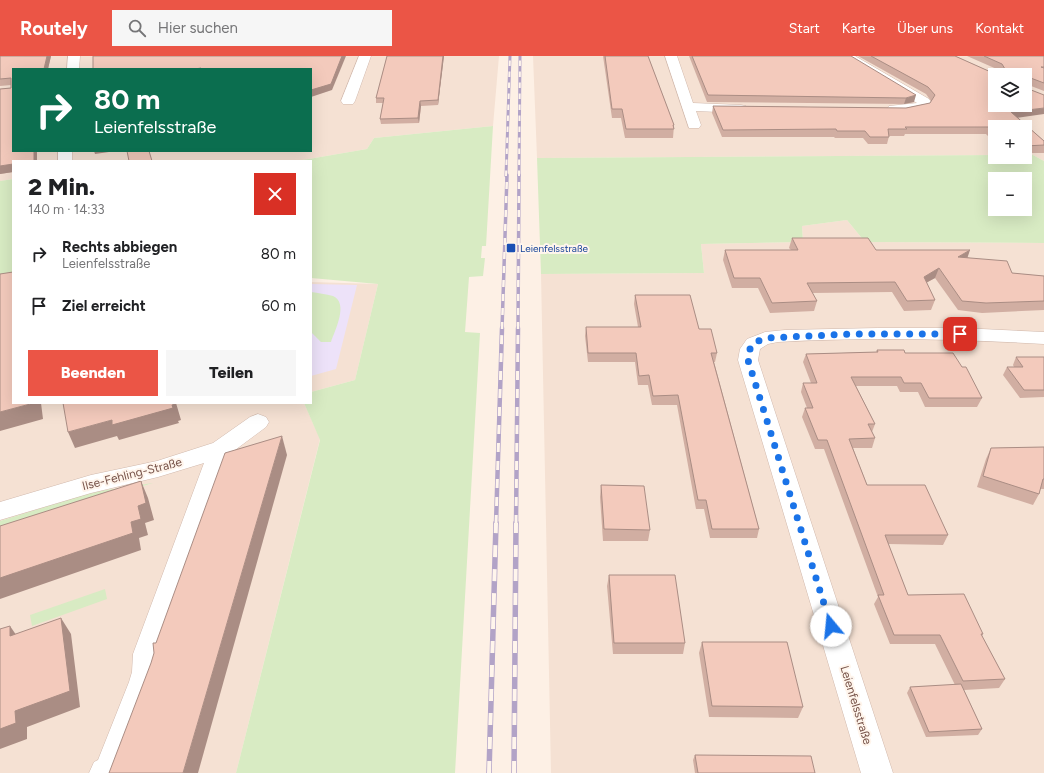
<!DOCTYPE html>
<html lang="de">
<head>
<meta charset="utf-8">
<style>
	:root { --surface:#fff; --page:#f6f6f6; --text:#202124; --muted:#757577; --accent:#eb5546 }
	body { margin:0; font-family:Figtree,sans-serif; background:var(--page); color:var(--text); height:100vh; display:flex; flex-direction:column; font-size:15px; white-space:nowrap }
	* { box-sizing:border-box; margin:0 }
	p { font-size:13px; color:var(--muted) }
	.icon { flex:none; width:22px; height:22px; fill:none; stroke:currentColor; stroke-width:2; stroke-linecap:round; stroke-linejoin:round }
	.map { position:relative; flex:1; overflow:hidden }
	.sheet { position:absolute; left:12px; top:104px; width:300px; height:244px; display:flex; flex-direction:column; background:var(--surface); border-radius:0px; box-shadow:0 4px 16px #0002 }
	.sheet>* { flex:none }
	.top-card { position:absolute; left:12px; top:12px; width:300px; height:84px; border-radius:0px; box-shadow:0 4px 16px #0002; background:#0b6e4f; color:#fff; overflow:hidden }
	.buttons { position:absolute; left:988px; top:12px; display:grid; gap:8px }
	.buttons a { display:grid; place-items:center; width:44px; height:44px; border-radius:0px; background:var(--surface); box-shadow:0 4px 16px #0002; font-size:20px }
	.pin { position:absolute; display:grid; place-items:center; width:34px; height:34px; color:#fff; margin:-17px; border-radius:8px; box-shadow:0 2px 6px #0006 }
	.me { position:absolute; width:44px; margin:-22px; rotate:343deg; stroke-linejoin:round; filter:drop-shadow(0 0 3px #0008) }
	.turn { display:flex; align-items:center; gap:14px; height:84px; padding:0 16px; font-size:18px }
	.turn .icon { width:52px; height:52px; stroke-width:2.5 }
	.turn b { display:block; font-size:28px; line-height:34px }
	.round { display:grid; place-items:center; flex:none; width:42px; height:42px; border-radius:0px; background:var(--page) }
	.overview { display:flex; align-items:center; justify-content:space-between; height:68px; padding:0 16px }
	h1 { font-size:24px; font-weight:800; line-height:30px }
	.action { display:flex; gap:8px; margin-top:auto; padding:8px 16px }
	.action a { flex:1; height:46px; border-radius:0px; background:var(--accent); color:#fff; font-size:16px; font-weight:800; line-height:46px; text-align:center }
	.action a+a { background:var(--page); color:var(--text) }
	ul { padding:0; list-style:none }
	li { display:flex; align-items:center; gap:12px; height:52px; padding:0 16px }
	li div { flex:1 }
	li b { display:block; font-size:15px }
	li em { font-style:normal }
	header { display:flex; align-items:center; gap:24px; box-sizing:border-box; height:56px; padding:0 20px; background:var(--accent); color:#fff }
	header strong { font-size:19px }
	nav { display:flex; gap:22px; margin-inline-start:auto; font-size:14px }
	.search { width:280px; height:36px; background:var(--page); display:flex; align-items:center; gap:10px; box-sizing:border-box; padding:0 14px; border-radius:0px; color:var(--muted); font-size:15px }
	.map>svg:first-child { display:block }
	.residential { fill:#f5e1d3; fill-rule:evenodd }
	.education { fill:#ede2f9 }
	.green { fill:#d8ebc3; fill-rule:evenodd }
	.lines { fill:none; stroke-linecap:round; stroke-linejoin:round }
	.minor-casing { stroke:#d1b9ad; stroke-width:1 }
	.minor { fill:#fff; fill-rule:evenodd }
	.rail-far3-casing { stroke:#b2a3c7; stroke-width:3 }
	.rail-far2-casing { stroke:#b2a3c7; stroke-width:3.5 }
	.rail-far1-casing { stroke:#b2a3c7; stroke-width:4.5 }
	.rail-casing { stroke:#b2a3c7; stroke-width:5.5 }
	.rail-far3 { stroke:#fff5ec; stroke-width:2; stroke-dasharray:5.5; stroke-linecap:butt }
	.rail-far2 { stroke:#fff5ec; stroke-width:2.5; stroke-dasharray:7; stroke-linecap:butt }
	.rail-far1 { stroke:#fff5ec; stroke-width:3; stroke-dasharray:9; stroke-linecap:butt }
	.rail { stroke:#fff5ec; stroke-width:4; stroke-dasharray:12; stroke-linecap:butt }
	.wall { fill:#d1aea2 }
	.shaded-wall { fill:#aa8d84 }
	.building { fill:#f3cabc; stroke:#aa8d84; fill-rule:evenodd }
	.route { stroke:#1a73e8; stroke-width:7; stroke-dasharray:0 12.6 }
	.transit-dot { fill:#1a4fb4; stroke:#fff5ec; stroke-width:1.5 }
	.labels { text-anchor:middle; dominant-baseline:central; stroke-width:4; stroke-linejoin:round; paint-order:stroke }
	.far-transit-label { font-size:10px; fill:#164399; stroke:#fff5ec; text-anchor:start }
	.street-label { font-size:12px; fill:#775349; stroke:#fff5ec }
</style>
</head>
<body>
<header>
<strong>Routely</strong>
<div class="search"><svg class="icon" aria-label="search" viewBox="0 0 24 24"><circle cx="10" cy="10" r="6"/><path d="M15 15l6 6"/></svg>Hier suchen</div>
<nav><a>Start</a><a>Karte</a><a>Über uns</a><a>Kontakt</a></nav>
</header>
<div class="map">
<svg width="1044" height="717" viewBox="0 0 1044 717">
	<rect width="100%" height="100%" fill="#fdf0e5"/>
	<g class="residential">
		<path d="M 0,0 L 499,0 L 493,70 L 374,82 L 367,93 L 297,105 L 13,105 L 13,123 L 0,125 ZM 13,13 L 311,13 L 311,95 L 13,95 Z"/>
		<path d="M 533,0 L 1044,0 L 1044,105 L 1031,98 L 1025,98 L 1025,71 L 995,71 L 995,99 L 537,102 ZM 995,19 L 1025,19 L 1025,49 L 995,49 Z"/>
		<path d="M 847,164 L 865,186 L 1044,187 L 1044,717 L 551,717 L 541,218 L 704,217 L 701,188 L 803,186 L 802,170 Z"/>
		<path d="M 0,222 L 13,347 L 304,347 L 320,383 L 236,717 L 0,717 L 0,475 L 150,428 L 108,433 L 0,465 Z"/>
		<path d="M 311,226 L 378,228 L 355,324 L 311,336 Z"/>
	</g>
	<path class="education" d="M 311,228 L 357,229 L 336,313 L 311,320 Z"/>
	<g class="green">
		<path d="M 493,70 L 486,190 L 482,190 L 481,202 L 485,202 L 483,220 L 469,221 L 465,276 L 480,277 L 455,717 L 236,717 L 320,384 L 304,347 L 311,347 L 311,336 L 355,324 L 378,228 L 311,222 L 311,105 L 297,105 L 367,93 L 374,82 Z"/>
		<path d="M 1025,98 L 1031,98 L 1044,105 L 1044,187 L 865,186 L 847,164 L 802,170 L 803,186 L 701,188 L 704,217 L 541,218 L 537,102 L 995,99 L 995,101 L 1025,101 ZM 995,123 L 1025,123 L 1025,153 L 995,153 Z"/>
		<path d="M 13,123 L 13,221 L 0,222 L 0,125 Z"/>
		<path d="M 311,236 C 318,237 326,238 333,240 C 349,247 335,274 331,286 L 321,286 L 311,276 Z"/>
		<path d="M 153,427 L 0,475 L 0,465 L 92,436 Z"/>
		<path d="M 105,533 L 107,543 L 32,570 L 30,559 Z"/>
	</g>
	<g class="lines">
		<g class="minor-casing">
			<g id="minor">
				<path d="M 68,0 L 80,0 L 79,13 L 67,13 Z"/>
				<path d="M 359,0 L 371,0 L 355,45 L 353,48 L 343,48 L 341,45 Z"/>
				<path d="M 665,0 L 677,0 L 693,47 L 741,49 L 746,50 L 748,53 L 746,56 L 741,57 L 696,55 L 701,69 L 699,72 L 689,72 Z"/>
				<path d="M 840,0 L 855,0 L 929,43 L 931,46 C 924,60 903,59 889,56 L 887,53 L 889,50 L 917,47 Z"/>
				<rect x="58" y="95" width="14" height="10"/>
				<path d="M 878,272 L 961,272 L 1044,276 L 1044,288 C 956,283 866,281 778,286 L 768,288 L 760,293 L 758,304 L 893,717 L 861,717 L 738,304 L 740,293 L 747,283 L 765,276 L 785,274 Z"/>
				<path d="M 258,358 L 266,361 L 269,366 L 266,371 L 231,397 L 161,598 L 162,616 L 159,626 L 125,717 L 89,717 L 94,706 L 98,704 L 129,626 L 132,616 L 133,598 L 204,407 L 158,421 L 91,437 L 0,464 L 0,446 L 91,419 L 157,405 L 213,387 L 250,361 Z"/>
			</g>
		</g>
		<use href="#minor" class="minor"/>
		<g class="rail-far3-casing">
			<g id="rail-far3">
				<path d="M 506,120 L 510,0"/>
				<path d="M 519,120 L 520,0"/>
			</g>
		</g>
		<g class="rail-far2-casing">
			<g id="rail-far2">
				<path d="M 502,273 L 507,119"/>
				<path d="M 518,273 L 519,119"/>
			</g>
		</g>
		<g class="rail-far1-casing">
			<g id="rail-far1">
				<path d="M 496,468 L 502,272"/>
				<path d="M 516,468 L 518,272"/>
			</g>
		</g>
		<g class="rail-casing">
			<g id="rail">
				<path d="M 489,717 L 496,467"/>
				<path d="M 514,717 L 516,467"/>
			</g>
		</g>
		<use href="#rail-far3" class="rail-far3"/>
		<use href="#rail-far2" class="rail-far2"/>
		<use href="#rail-far1" class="rail-far1"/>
		<use href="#rail" class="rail"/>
	</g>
	<g class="wall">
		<path d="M 0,0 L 51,0 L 48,13 L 13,95 L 37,95 L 37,105 L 13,116 L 0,118 L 0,33 L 11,32 L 11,29 L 0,30 Z"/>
		<path d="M 387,0 L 444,0 L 438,49 L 421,50 L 419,67 L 381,68 L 380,63 L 383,47 L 376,47 L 376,42 Z"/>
		<path d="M 603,0 L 648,0 L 674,69 L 673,82 L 625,82 L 621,62 L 612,62 Z"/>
		<path d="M 689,0 L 851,0 L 914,46 L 904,48 L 707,46 Z"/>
		<path d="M 858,0 L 955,0 L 993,17 L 998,17 L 999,14 L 967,0 L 1044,0 L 1044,35 L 1026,28 L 1018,62 L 1044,85 L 1044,97 L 1025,97 L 1025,71 L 995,71 L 995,87 L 986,78 L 905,78 L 904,80 L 889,80 L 887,88 L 868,88 L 863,82 L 835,82 L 834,81 L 722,81 L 712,57 L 713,50 L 906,52 L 930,47 L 931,45 L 926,38 Z"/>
		<path d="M 792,182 L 876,194 L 967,201 L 1012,217 L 1044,220 L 1044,254 L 982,257 L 958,254 L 935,222 L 926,227 L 935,244 L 931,254 L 904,255 L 892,236 L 812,237 L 817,245 L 814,255 L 770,257 L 758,232 L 732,232 L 723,204 L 725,194 L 791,194 L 789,192 Z"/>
		<path d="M 635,239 L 699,273 L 717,297 L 715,306 L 714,306 L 759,473 L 757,482 L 710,482 L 704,453 L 696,453 L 677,349 L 652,349 L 648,329 L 638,329 L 635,306 L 588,306 L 585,280 L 586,271 L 638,271 L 634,248 Z"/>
		<path d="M 877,294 L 905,297 L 962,311 L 982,342 L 977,351 L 925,351 L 918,336 L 900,336 L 897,330 L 856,330 L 875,368 L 872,376 L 875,382 L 872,392 L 853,392 L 867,429 L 948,479 L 943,489 L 888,488 L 908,539 L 983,578 L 982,580 L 1005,623 L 999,632 L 964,634 L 982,673 L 978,679 L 926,681 L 907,637 L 910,631 L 955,629 L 935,588 L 890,588 L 874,548 L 878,541 L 824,393 L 815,393 L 802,361 L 805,352 L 807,352 L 801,336 L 803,327 L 811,327 L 803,306 L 806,298 L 876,296 Z"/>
		<path d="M 1016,301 L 1044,301 L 1044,341 L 1020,342 L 1003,319 L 1007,311 L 1014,311 L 1013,309 Z"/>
		<path d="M 1044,391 L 1044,433 L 1040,433 L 1039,438 L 1033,449 L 977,431 L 986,403 L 991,392 Z"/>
		<path d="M 601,429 L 650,474 L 648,485 L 603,485 L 600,441 Z"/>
		<path d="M 609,519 L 685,587 L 683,598 L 613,598 L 607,530 Z"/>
		<path d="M 702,586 L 803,651 L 798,662 L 709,661 L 699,597 Z"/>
		<path d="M 695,699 L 815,717 L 695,717 L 693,704 Z"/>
	</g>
	<g class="shaded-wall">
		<path d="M 47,0 L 51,0 L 48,13 L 44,13 Z"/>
		<path d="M 342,0 L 346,0 L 332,34 L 311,41 L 311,34 Z"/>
		<path d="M 443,0 L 444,0 L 438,49 L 438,44 Z"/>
		<path d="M 916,39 L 914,46 L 904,48 L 906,42 Z"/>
		<path d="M 420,45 L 421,50 L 419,67 L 418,62 Z"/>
		<path d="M 1044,52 L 1044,58 L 1009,63 L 1011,56 Z"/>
		<path d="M 34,95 L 37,95 L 37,105 L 33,105 Z"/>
		<path d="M 94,95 L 116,95 L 95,98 Z"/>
		<path d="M 13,108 L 13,116 L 0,118 L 0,110 Z"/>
		<path d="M 970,194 L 967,203 L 958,201 Z"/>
		<path d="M 939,212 L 935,222 L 920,230 L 924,221 Z"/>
		<path d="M 34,347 L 41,347 L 43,363 L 0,375 L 0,356 Z"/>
		<path d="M 175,347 L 176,347 L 181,364 L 178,365 L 179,367 L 119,384 L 117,380 L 75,392 L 68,376 L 112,364 L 172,349 Z"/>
		<path d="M 282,380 L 287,399 L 198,717 L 183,717 Z"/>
		<path d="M 141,425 L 148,442 L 154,464 L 145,467 L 148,479 L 139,482 L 141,494 L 0,543 L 0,522 L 131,466 L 138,450 Z"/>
		<path d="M 61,562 L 71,578 L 80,651 L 27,671 L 27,683 L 0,693 L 0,673 L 15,655 Z"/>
		<path d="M 10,570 L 21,586 L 10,580 Z"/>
	</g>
	<g class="building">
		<path d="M 0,0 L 47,0 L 44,13 L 13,13 L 13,95 L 34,95 L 34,105 L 13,105 L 13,108 L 0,110 L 0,33 L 11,32 L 11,22 L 0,23 Z"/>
		<path d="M 93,0 L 342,0 L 331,28 L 311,34 L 311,13 L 201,13 L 201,12 L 195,13 L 93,13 Z"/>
		<path d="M 387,0 L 443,0 L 438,44 L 420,45 L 418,62 L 380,63 L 384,42 L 376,42 Z"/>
		<path d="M 605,0 L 648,0 L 674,69 L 673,69 L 674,73 L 626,73 L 622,53 L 612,53 Z"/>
		<path d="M 692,0 L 851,0 L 916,39 L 906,42 L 708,39 Z"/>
		<path d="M 871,0 L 955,0 L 993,17 L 998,17 L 999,14 L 1005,13 L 1002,8 L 984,0 L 1044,0 L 1044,11 L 1041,11 L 1044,12 L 1044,27 L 1028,21 L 1026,22 L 1026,32 L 1044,39 L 1044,52 L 1011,56 L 1044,85 L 1044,89 L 1025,90 L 1025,71 L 995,71 L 995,77 L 989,71 L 905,71 L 907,73 L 888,73 L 889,81 L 870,81 L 865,75 L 837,75 L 836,73 L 723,74 L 713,50 L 906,52 L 930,47 L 935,39 L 928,31 ZM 995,19 L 1025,19 L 1025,49 L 995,49 Z"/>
		<path d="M 127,95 L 149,95 L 152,105 L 129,105 Z"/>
		<path d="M 792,182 L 868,182 L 876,194 L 970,194 L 958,201 L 1007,205 L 1012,217 L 1044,220 L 1044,245 L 986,247 L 962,245 L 939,212 L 924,221 L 935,244 L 907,245 L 895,226 L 807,227 L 817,245 L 772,247 L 760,222 L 734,222 L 725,194 L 798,194 Z"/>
		<path d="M 13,216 L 13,347 L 34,347 L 0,356 L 0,218 Z"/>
		<path d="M 635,239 L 690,239 L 699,273 L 711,273 L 717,297 L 711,297 L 759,473 L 712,473 L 706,444 L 698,444 L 678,339 L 653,340 L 649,319 L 639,320 L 636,297 L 588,297 L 586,271 L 641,271 Z"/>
		<path d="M 877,294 L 904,294 L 905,297 L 953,297 L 962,311 L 966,311 L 982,342 L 929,342 L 921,327 L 904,327 L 901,321 L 851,321 L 875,368 L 868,368 L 875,382 L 849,383 L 867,429 L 925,429 L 948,479 L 885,479 L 908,539 L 964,538 L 983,578 L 981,578 L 1005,623 L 963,625 L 940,579 L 894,579 L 878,539 L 884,539 L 827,384 L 818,384 L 805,352 L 813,352 L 803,327 L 817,327 L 806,298 L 878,296 Z"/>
		<path d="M 1016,301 L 1044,301 L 1044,334 L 1024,334 L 1007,311 L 1023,311 Z"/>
		<path d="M 63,347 L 175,347 L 176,348 L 172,349 L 173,352 L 112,369 L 112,364 L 68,376 Z"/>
		<path d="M 282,380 L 183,717 L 109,717 L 151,607 L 154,597 L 153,587 L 156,587 L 225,397 Z"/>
		<path d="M 1044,391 L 1044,423 L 1043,423 L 1039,438 L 983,420 L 991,392 Z"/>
		<path d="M 141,425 L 146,447 L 138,450 L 141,463 L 131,466 L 133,477 L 0,522 L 0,470 Z"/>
		<path d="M 601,429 L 644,430 L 650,474 L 604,473 Z"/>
		<path d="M 609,519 L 675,519 L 685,587 L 614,587 Z"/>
		<path d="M 61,562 L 70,635 L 15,655 L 16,667 L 0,673 L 0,573 L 10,570 L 10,580 Z"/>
		<path d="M 702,586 L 787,586 L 803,651 L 712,650 Z"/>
		<path d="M 961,628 L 982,673 L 929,676 L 910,631 Z"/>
		<path d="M 695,699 L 811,700 L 815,717 L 698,717 Z"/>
	</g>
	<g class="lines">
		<path class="route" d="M 831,570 L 748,304 C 748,291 753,287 765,282 L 853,278 L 960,278"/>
	</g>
	<rect class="transit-dot" x="506" y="187" width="10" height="10" rx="2"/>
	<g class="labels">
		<g class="far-transit-label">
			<text x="520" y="192">Leienfelsstraße</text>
		</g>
		<g class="street-label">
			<text transform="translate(132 418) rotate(-14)">Ilse-Fehling-Straße</text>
			<text transform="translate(856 649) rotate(73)">Leienfelsstraße</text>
		</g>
	</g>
</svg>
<div class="buttons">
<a><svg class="icon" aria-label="layers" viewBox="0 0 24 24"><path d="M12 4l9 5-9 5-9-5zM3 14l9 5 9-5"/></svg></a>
<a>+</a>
<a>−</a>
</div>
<div class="pin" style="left:960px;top:278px;background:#d93025"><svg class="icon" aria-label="arrive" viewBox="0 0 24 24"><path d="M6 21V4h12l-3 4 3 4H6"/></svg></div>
<svg class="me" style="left:831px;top:570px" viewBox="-20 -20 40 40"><circle r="19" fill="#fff"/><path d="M0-13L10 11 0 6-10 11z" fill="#1a73e8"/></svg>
<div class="top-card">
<div class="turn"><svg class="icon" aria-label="right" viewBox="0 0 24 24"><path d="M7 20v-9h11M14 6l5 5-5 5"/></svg><div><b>80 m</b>Leienfelsstraße</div></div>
</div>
<section class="sheet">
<div class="overview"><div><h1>2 Min.</h1><p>140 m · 14:33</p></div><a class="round" style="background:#d93025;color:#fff"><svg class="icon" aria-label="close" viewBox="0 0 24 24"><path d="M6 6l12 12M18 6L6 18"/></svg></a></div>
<ul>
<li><svg class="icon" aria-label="right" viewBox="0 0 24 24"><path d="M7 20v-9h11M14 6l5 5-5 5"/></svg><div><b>Rechts abbiegen</b><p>Leienfelsstraße</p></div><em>80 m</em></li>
<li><svg class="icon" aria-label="arrive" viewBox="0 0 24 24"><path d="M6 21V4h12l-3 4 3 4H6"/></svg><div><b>Ziel erreicht</b></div><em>60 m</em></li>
</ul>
<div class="action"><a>Beenden</a><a>Teilen</a></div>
</section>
</div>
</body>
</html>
